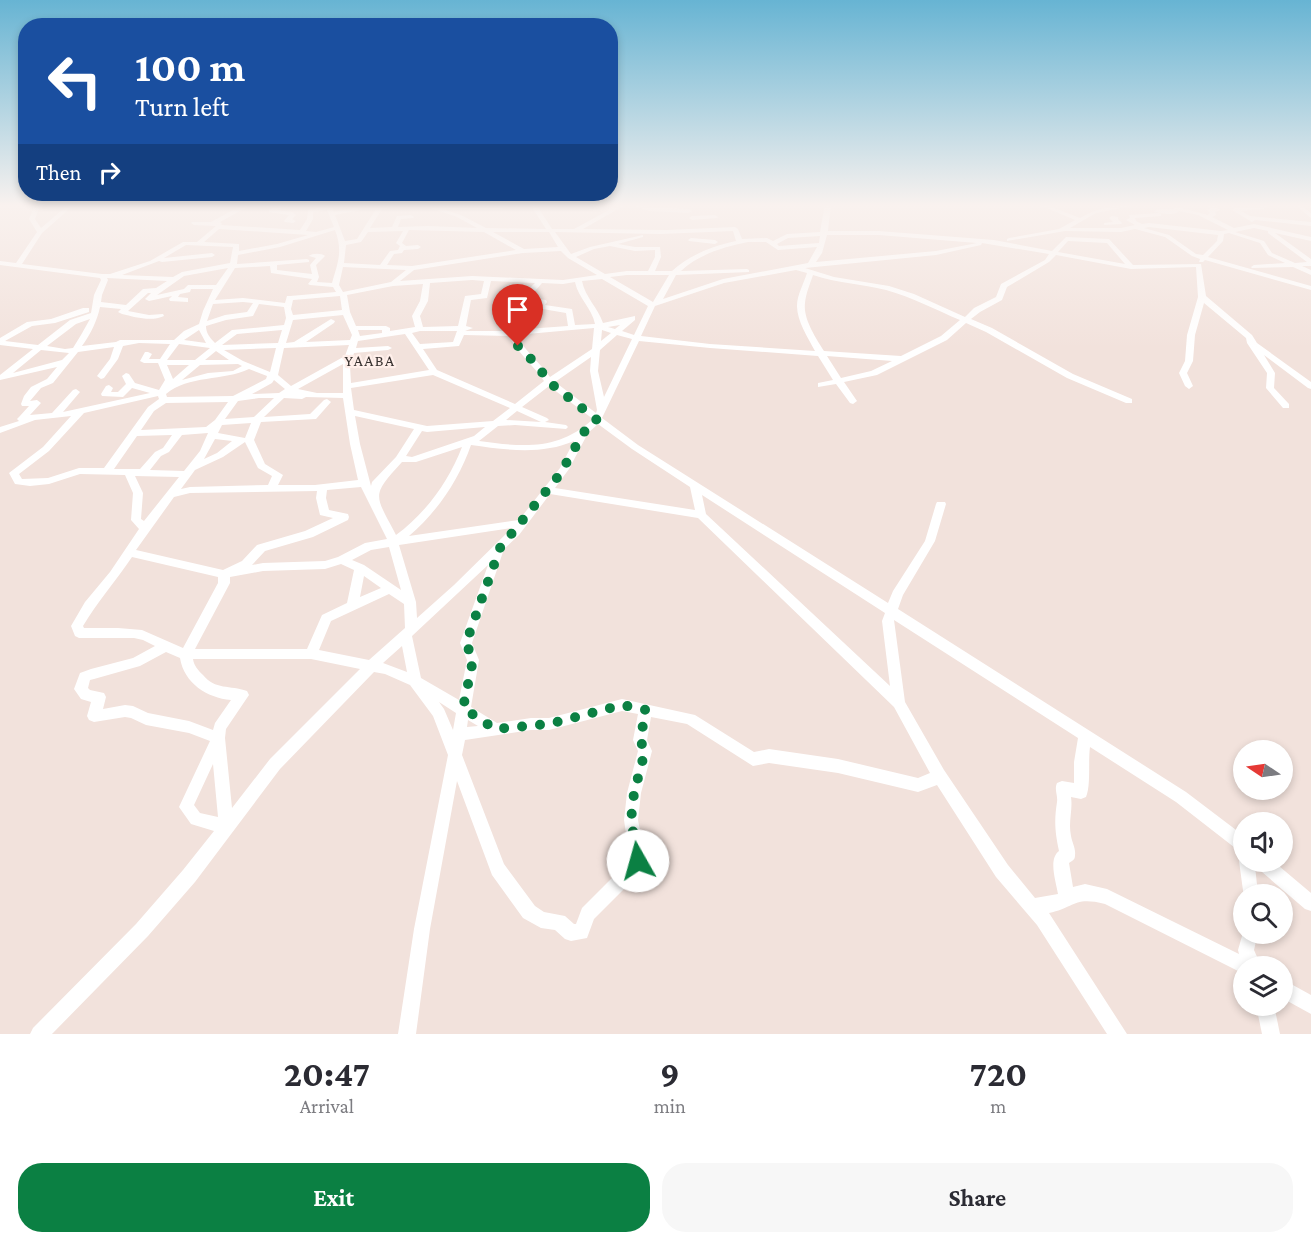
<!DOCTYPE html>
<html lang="en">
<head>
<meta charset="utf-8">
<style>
	:root { --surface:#fff; --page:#f7f7f7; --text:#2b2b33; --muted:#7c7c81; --accent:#0b8043 }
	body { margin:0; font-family:"Crimson Pro",serif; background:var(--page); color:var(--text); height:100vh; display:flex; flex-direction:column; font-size:22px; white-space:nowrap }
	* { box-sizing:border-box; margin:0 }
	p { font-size:20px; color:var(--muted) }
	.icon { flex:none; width:33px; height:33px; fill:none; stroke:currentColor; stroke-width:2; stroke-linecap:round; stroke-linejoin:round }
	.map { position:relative; height:1034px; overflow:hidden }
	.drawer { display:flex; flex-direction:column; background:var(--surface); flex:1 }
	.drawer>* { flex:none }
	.top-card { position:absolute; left:18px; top:18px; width:600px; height:183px; border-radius:24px; box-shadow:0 3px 9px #0003; background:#1a4fa0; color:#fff; overflow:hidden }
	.needle { width:39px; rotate:283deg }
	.buttons { position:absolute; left:1233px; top:740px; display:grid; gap:12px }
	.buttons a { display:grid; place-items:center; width:60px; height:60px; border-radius:50%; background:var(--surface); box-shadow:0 3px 9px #0003; font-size:30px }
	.pin { position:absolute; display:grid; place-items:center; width:51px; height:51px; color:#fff; margin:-62px -26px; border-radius:50% 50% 50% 0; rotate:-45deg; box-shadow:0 0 6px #0007 }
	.pin .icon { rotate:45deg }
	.me { position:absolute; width:66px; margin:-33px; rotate:353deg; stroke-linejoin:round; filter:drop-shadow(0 0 4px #0008) }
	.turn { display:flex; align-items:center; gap:21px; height:126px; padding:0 18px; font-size:27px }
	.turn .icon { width:78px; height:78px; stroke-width:2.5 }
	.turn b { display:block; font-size:42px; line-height:51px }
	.then { display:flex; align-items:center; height:57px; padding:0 18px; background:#0003; gap:12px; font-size:22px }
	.eta { display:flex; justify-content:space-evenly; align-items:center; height:102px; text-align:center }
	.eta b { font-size:36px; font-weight:700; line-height:42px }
	.primary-button { display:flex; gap:12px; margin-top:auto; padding:12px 18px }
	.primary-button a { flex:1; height:69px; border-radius:24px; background:var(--accent); color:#fff; font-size:24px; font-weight:700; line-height:69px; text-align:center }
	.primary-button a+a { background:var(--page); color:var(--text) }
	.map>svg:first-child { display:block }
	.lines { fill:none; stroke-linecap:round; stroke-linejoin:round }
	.minor { fill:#fff; fill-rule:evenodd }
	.route { stroke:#0b8043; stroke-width:10; stroke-dasharray:0 18 }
	.labels { text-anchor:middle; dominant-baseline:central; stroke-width:4.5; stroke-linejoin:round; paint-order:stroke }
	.far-quarter-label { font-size:16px; letter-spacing:1.5px; fill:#393331; stroke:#ffefea }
</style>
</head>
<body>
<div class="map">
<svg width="1311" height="1034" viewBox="0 0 1311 1034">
	<rect width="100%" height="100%" fill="#f2e2dc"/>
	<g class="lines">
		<g class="minor">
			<path d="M 32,204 L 38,204 L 39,209 L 35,219 L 41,228 L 69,204 L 75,204 L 42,233 L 22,264 L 102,274 L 110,274 L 150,261 L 183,242 L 197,242 L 216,226 L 194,225 L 191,223 L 192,222 L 211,222 L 244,204 L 281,206 L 281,208 L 278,210 L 292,212 L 296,215 L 292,219 L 296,221 L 293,223 L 285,222 L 284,221 L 289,215 L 269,212 L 269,210 L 272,208 L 249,206 L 220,222 L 222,224 L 221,225 L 300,230 L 307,219 L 308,210 L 326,207 L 325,204 L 331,204 L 334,212 L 361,206 L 394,206 L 394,208 L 382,209 L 370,228 L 392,227 L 397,216 L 411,215 L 414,217 L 413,218 L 401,219 L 398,227 L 428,226 L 477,228 L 457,217 L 420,204 L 428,204 L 435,206 L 510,204 L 502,209 L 443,209 L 461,215 L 486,228 L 546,229 L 530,204 L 536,204 L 552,229 L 574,229 L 620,204 L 627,204 L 583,229 L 666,230 L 735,227 L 738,229 L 742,239 L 767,238 L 773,241 L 787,234 L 820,232 L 825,204 L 831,204 L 828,231 L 879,231 L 994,240 L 1052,251 L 1066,237 L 1109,239 L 1133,265 L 1201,264 L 1206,296 L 1252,335 L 1257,343 L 1311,382 L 1311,389 L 1308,388 L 1264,355 L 1275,373 L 1274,388 L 1289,404 L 1289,408 L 1283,408 L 1266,388 L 1267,373 L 1247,343 L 1246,338 L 1204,303 L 1195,335 L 1193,361 L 1187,373 L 1193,386 L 1189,389 L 1185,386 L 1179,373 L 1185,361 L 1187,335 L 1198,297 L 1196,267 L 1131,269 L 1056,255 L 1049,262 L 1007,287 L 1002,300 L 980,312 L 971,319 L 992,328 L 1073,374 L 1132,399 L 1132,403 L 1126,403 L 1067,378 L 986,332 L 966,323 L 947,340 L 877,375 L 844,382 L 857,401 L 853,404 L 850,403 L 836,384 L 818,387 L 818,383 L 833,380 L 818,356 L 710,348 L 639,341 L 602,418 L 638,445 L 888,603 L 893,591 L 925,541 L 936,504 L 937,502 L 945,502 L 946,504 L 935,541 L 903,595 L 898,609 L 1186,792 L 1244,836 L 1244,853 L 1239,851 L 1176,802 L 1090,747 C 1088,761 1091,786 1086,797 L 1081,799 L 1071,797 C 1073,810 1068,822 1071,836 C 1072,842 1076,849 1075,855 C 1075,860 1073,860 1069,863 L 1073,887 L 1085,884 L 1107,889 L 1239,954 L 1238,950 L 1244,929 L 1244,933 L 1258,933 L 1254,950 L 1261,966 L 1244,966 L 1244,974 L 1105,904 C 1073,896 1075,908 1049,913 L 1127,1034 L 1107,1034 L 1037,925 L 996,877 L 937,785 L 918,792 L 838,773 L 769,763 L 753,766 L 687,724 L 651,717 L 647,740 L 652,751 L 641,793 L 638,820 L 646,861 L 640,886 L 634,888 L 626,887 L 594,919 L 587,938 L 571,941 L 565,939 L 555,930 L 541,928 L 523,918 L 492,875 L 457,781 L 430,929 L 416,1034 L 398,1034 L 414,929 L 448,755 L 433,716 L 410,685 L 385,674 L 374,672 L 280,769 L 195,882 L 148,936 L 52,1034 L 30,1034 L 33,1028 L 136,924 L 183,870 L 214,831 L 191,824 L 179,807 L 210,741 L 189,733 L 146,725 L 131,718 L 125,717 L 94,722 L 89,720 L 87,716 L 91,702 L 81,699 L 74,689 L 80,673 L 91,669 L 133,658 L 155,646 L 143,640 L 134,638 L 79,638 L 75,636 L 71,626 L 85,602 L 110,572 L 139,529 L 131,520 L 133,493 L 125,475 L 80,474 L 49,484 L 30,486 L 15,484 L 9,473 L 43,447 L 71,416 L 35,420 L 0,433 L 0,427 L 19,421 L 17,419 L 19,417 L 29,406 L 22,406 L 21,404 L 24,396 L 31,387 L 47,379 L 57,367 L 0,380 L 0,375 L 33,349 L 0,345 L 0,338 L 27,322 L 51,319 L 83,308 L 89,308 L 89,312 L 55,323 L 32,326 L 5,341 L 38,345 L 70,320 L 91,313 L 94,295 L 101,280 L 100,278 L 0,265 L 0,261 L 16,263 L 37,232 L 29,219 L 33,209 ZM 376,209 L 357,239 L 345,241 L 335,215 L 361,210 ZM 327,210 L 334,227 L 316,232 L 306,231 L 313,219 L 313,212 ZM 219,229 L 308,235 L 277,244 L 239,251 L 239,244 L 204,242 ZM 335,230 C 343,251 338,262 332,283 L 317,282 L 319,277 L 316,265 L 325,256 C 322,253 312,253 309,256 L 316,258 L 310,265 L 312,274 L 277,270 L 277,265 L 309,262 L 309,260 L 307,259 L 237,264 L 238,255 L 280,247 ZM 409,230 L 484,232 L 516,250 L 412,266 L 387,265 L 394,254 L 402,253 L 404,250 L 418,249 L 421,247 L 418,245 L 406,246 L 402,243 ZM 403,231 L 396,243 L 400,246 L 398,250 L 390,251 L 380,265 L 344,263 L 346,245 L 361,242 L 368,232 ZM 733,231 L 736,241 C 712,246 690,255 672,271 L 655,271 L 661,257 L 660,247 L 635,247 L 618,244 L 643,237 L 643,235 L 590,247 L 571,254 L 555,232 L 660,234 ZM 493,232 L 549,232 L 558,247 L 524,249 ZM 827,235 L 879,235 L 977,243 L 936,251 L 816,262 L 822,253 ZM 820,236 L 819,243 L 779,246 L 777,244 L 788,238 ZM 1068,241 L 1107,243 L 1125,264 L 1058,252 ZM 748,242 L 766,242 L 778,250 L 817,247 L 808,263 L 723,279 L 663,299 L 676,275 L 749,272 L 749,270 L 747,269 L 681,271 C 699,254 724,247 748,242 ZM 982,243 L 1049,254 L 1045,260 L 1001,284 L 996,297 L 974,308 L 965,317 L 914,294 L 889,286 L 834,277 L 805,268 L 936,255 L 981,245 ZM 186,245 L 233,247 L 230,263 L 182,272 L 173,277 L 122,275 L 159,261 L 162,262 L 212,257 L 215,255 L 212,253 L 164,258 ZM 610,246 L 635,251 L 655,250 L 655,257 L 648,271 L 627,271 L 605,274 L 576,257 L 594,249 ZM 561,251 L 568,258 L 597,275 L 563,280 L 472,276 L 400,281 L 414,270 L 523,253 ZM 270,266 L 271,273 L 312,279 L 308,284 L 310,285 L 333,287 L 336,292 L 290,296 L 287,296 L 285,303 L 243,298 L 215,300 L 235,268 ZM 343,267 L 406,270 L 391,282 L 343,292 L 339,285 ZM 228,268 L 216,285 L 188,285 L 184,289 L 157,295 L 184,276 ZM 796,270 L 807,273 C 804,283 797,295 797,306 C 797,321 808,338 815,351 L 710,344 L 641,336 L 655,306 L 724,283 ZM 627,275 L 669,275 L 653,302 L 610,277 ZM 813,275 C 837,283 862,284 886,290 C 912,297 936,310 960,320 L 941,336 L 901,356 L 824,351 C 816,338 803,319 805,303 C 806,293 810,284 813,275 ZM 107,278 L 167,281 L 156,288 L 143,289 L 126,305 L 101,302 L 102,295 L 108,280 ZM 602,279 L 648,306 L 634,335 L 622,331 L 635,320 L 635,316 L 603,323 C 598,308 585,297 582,281 ZM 472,280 L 484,281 L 481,294 L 465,296 L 458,326 L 423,327 L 420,316 L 428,301 L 430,283 ZM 491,281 L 535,283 L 518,300 L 519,301 L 508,319 L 504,331 L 465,331 L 473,328 L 466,326 L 471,300 L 487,298 ZM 575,282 C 578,298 592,308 595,324 L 575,325 L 572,309 L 545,305 L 547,302 L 546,300 L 529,298 L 542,283 L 563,284 ZM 423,284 L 420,301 L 412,316 L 415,327 L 390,331 L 390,328 L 386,326 L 356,326 L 350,312 L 347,295 L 393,286 ZM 191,289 L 213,289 L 203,311 L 199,324 L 184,331 L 174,340 L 120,340 L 116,342 L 82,346 C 91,333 97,321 100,307 L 121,309 L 118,312 L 122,314 C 135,317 151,322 164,316 L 163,314 L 149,315 L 128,311 L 148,293 L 151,293 L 145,299 L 149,301 L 172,296 L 169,299 L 170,301 L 188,302 L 188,298 L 178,297 L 180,294 L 190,292 ZM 340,296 L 342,310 L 293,315 L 291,309 L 293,300 ZM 243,302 L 253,303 L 247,312 L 225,315 L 207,321 L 213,304 ZM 526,303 L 538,304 L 537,308 L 566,313 L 568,326 L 512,330 L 516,319 ZM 259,304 L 284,307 L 286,318 L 284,325 L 232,330 L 215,343 C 210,338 206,333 206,326 L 226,320 L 253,316 ZM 343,315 L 352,335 L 350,340 L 306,342 L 334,323 L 335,321 L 331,319 L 294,342 L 286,343 L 293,320 ZM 90,319 L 81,335 L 73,348 L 65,349 L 47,346 L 76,324 ZM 620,325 L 615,329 L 608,327 ZM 594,328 L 592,349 L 550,377 C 539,362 525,351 516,335 ZM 199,330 L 206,343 L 184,340 ZM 282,330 L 278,343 L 222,345 L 237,334 ZM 358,330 L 382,330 L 382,333 L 360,336 ZM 602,330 L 611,333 L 601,341 ZM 420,331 L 457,331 L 453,342 L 420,344 L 412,333 ZM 405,334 L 429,370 L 351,383 L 350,366 L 354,353 L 388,350 L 392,348 L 388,346 L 356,348 L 358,341 ZM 464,335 L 509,336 C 518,353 533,365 544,381 L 515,404 L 437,370 L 423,349 L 459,346 ZM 617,335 L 632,339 L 604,397 L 598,371 L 600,350 ZM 139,343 L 170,344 L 160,359 L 149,359 L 152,354 L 148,352 L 145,352 L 140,361 L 144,363 L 158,363 L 165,380 L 159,390 L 135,383 L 129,374 L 126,373 L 122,376 L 126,384 L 118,392 L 111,392 L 113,388 L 109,385 L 106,386 L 101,394 L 102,396 L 123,397 L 132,388 L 150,393 L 63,412 L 80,392 L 76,389 L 73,390 L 52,413 L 30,415 L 41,403 L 37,400 L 30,401 L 41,388 L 53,383 L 78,352 L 114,347 L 110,359 L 97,376 L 101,379 L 104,378 L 118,359 L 123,346 ZM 179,344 L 210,348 L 195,360 L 167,360 ZM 349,345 L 345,356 L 291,386 L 278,375 L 284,348 ZM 276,348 L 270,372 L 243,361 L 224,350 ZM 41,350 L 69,353 L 62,360 L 13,373 ZM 216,351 L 229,360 L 205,360 ZM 827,356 L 892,361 L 871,371 L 841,378 ZM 591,357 L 590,371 L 597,410 L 596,413 L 555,382 ZM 238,364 L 242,366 L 233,371 L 208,373 L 182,380 L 200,365 ZM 343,364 L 343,393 L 317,393 L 298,389 ZM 167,365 L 189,365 L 173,379 ZM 249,369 L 267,376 L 266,379 L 233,396 L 167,397 L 166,394 C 188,375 224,381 249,369 ZM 433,375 L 510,408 L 493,421 L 427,426 L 354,410 L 351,388 ZM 274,380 L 285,389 L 279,393 L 252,394 L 272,383 ZM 549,386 L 593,419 C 558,451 523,447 479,441 L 498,426 L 515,425 L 566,429 L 568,427 L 566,425 L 545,422 L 549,420 L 547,418 L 522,407 ZM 158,396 L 159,399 L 148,407 L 104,468 L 79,468 L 48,478 L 22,479 L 19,474 L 49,451 L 84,413 ZM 306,397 L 343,398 L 350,444 L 358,480 L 315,485 L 278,485 L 283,475 L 265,464 L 254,440 L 261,422 L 316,419 L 331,402 L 327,399 L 324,400 L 310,414 L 264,417 L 284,398 L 302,399 ZM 259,398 L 274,398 L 254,417 L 225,419 L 238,401 ZM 228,402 L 215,420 L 206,427 L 141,430 L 154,411 L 166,403 ZM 517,411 L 541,422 L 506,420 ZM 355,416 L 414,429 L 396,457 L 372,482 L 371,486 L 360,444 ZM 251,423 L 245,438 L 218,433 L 222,425 ZM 598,424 L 632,449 L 690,487 L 695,510 L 555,488 L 569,469 L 588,433 ZM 485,427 L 474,436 L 412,457 L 406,456 L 422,431 L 427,432 ZM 208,433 L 200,451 L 184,471 L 150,470 L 161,456 L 169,452 L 182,435 ZM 172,435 L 163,448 L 155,452 L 140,469 L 114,469 L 137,436 ZM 215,439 L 232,441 L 217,453 L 204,459 ZM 574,441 L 560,468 L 519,520 L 409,536 C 437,512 459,480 471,445 C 506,450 542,455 574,441 ZM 245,442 L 258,468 L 272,476 L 268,485 L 190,487 L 181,489 L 195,470 L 223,457 ZM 462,447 C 449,481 426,513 396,535 C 375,494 370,497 402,462 L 416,462 ZM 135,476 L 179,477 L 144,521 L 141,519 L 143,493 ZM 361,487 L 387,539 L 365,543 L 338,557 L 325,561 L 263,563 L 252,565 L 265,551 L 313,537 L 348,520 L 349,517 L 348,514 L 329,510 L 326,498 L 327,490 ZM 317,491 L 316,498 L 320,515 L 333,518 L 305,531 L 257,545 L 242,561 L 223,570 L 136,550 L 174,497 L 190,493 ZM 550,494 L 698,518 L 894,707 L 930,773 L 918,778 L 838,759 L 769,749 L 754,752 L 695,715 L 622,699 L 549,718 L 531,718 L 497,723 L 471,707 L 479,660 L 472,643 L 504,549 L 519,535 ZM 702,495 L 885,613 L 882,621 L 890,686 L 706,514 ZM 512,528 L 454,585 L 417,618 L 416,602 L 399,545 ZM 389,547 L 401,590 L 364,565 L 352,560 L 371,550 ZM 132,557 L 218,577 L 218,583 L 183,648 L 142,630 L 118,628 L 84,628 L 83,626 C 97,602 116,581 132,557 ZM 341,564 L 354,570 L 347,603 L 322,615 L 307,649 L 195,649 L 230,583 L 230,577 L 263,571 L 325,569 ZM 488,565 L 460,643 L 467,660 L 459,700 L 421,678 L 412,636 ZM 364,576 L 381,588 L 360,597 ZM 389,594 L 404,604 L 405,628 L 369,660 L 319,650 L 331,621 ZM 894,620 L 1078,738 L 1074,762 L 1074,783 L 1062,781 L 1057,783 C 1054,790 1058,795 1057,802 C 1054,821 1055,832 1059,851 C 1048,859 1056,882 1058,894 L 1035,898 L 1008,865 L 944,770 L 905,702 ZM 402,646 L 407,672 L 383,663 ZM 166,652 L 180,658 C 184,683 207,698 231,700 L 215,723 L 213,730 L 189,721 L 148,713 L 133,706 L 125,705 L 103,709 L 106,697 L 104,693 L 90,690 L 88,688 L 90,680 L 94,679 L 140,666 ZM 193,659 L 311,659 L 360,669 L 270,759 L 232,808 L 225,738 L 226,729 L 249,695 L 247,691 C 230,685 215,690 203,675 C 198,670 194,666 193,659 ZM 439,702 L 456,713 L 453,730 L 444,709 ZM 622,711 L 638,714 L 633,740 L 638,751 L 627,793 L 624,820 L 630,861 L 628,872 L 617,873 L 582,908 L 576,924 L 574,924 L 565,916 L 544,912 L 535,906 L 504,864 L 462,755 L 465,740 L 531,730 L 549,730 ZM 468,720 L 478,726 L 467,727 ZM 213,764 L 218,817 L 200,813 L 194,805 Z"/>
			<path d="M 629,204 L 637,204 L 649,207 L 689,209 L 692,211 L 689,213 L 649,211 Z"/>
			<path d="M 1037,204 L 1044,204 L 1080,218 C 1097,208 1122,203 1142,204 L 1096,213 L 1070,228 L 1121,228 L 1135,225 L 1126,220 L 1130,218 L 1129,215 L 1159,213 L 1161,214 L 1161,216 L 1135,218 L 1136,221 L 1142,224 L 1149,223 L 1221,231 L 1228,230 L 1198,215 L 1179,211 C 1174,216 1160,214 1154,211 C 1161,207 1171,211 1178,207 L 1208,215 L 1210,213 L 1207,210 L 1210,208 L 1205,204 L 1212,204 L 1220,210 L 1215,212 L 1216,215 L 1212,217 L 1234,228 L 1254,224 L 1311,237 L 1311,241 L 1275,233 L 1311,259 L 1311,266 L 1302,266 L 1311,270 L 1311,275 L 1293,267 L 1252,268 L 1251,267 L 1254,265 L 1285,263 L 1268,255 L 1260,243 L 1229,233 L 1224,234 L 1223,241 L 1208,257 L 1311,286 L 1311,290 L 1205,260 L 1203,262 L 1199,262 L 1200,259 L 1192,256 L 1165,237 L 1135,229 L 1121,232 L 1065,231 L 1007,241 L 1007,239 L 1009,238 L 1059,229 L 1075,220 ZM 1149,227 L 1218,235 L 1217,241 L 1203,255 L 1196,254 L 1169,235 L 1144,228 ZM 1254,228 L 1268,231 L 1268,233 L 1307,262 L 1295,263 L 1272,253 L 1264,241 L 1235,232 Z"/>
			<path d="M 1263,204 L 1270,204 L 1263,209 L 1241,211 L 1250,216 L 1311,222 L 1311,226 L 1255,220 L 1252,222 L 1232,210 L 1235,208 L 1260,206 Z"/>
			<path d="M 1294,204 L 1300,204 L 1311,213 L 1311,218 Z"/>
			<path d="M 715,215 L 718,217 L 717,218 L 692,220 L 689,218 L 692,216 Z"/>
			<path d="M 1112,216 L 1118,217 L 1118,219 L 1122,223 L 1121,224 L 1104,225 L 1104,223 L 1113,222 L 1109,218 Z"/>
			<path d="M 691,238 L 715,240 L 718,242 L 715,244 L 689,241 L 688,240 Z"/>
			<path d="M 1241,855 L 1244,855 L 1244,861 L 1273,861 L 1311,893 L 1311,911 L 1305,909 L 1255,866 L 1258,894 L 1244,894 L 1244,898 L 1239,861 Z"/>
			<path d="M 1282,979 L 1311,995 L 1311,1014 L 1282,998 Z"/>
			<path d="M 1256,1005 L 1274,1005 L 1280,1034 L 1262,1034 Z"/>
		</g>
	</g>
	<linearGradient id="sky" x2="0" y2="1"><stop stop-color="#67b4d3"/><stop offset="0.59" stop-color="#f9f2ef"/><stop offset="1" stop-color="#f9f2ef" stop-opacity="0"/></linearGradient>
	<rect width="1311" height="348" fill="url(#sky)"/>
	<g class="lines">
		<path class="route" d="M 518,346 L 537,365 L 549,382 L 597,420 L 584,432 L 560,474 L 500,548 L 466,643 L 473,660 L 463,708 L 495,729 L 549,724 L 622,705 L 646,710 L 640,740 L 645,751 L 634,793 L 631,820 L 638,861"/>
	</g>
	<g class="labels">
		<g class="far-quarter-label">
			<text x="370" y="360">YAABA</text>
		</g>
	</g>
</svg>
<div class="buttons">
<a><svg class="needle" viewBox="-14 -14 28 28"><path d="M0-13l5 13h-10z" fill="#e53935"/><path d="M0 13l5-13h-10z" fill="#7c7c81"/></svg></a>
<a><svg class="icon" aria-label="sound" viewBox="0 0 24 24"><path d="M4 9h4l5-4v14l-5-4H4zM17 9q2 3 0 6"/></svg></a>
<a><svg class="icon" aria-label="search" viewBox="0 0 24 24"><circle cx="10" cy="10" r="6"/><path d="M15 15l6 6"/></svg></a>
<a><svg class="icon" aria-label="layers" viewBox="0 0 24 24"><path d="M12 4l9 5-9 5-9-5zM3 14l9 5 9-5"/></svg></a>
</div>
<div class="pin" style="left:518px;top:346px;background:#d93025"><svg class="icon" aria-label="arrive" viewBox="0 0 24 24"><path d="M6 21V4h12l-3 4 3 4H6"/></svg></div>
<svg class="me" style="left:638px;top:861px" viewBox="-20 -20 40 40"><circle r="19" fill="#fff"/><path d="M0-13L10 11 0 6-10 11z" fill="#0b8043"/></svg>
<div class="top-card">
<div class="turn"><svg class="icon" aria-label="left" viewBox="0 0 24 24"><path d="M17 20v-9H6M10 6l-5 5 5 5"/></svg><div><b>100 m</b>Turn left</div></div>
<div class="then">Then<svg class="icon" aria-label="right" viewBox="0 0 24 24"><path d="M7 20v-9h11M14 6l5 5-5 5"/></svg></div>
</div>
</div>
<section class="drawer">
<div class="eta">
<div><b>20:47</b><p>Arrival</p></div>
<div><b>9</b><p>min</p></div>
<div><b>720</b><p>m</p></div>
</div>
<div class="primary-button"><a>Exit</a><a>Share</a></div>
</section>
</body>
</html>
